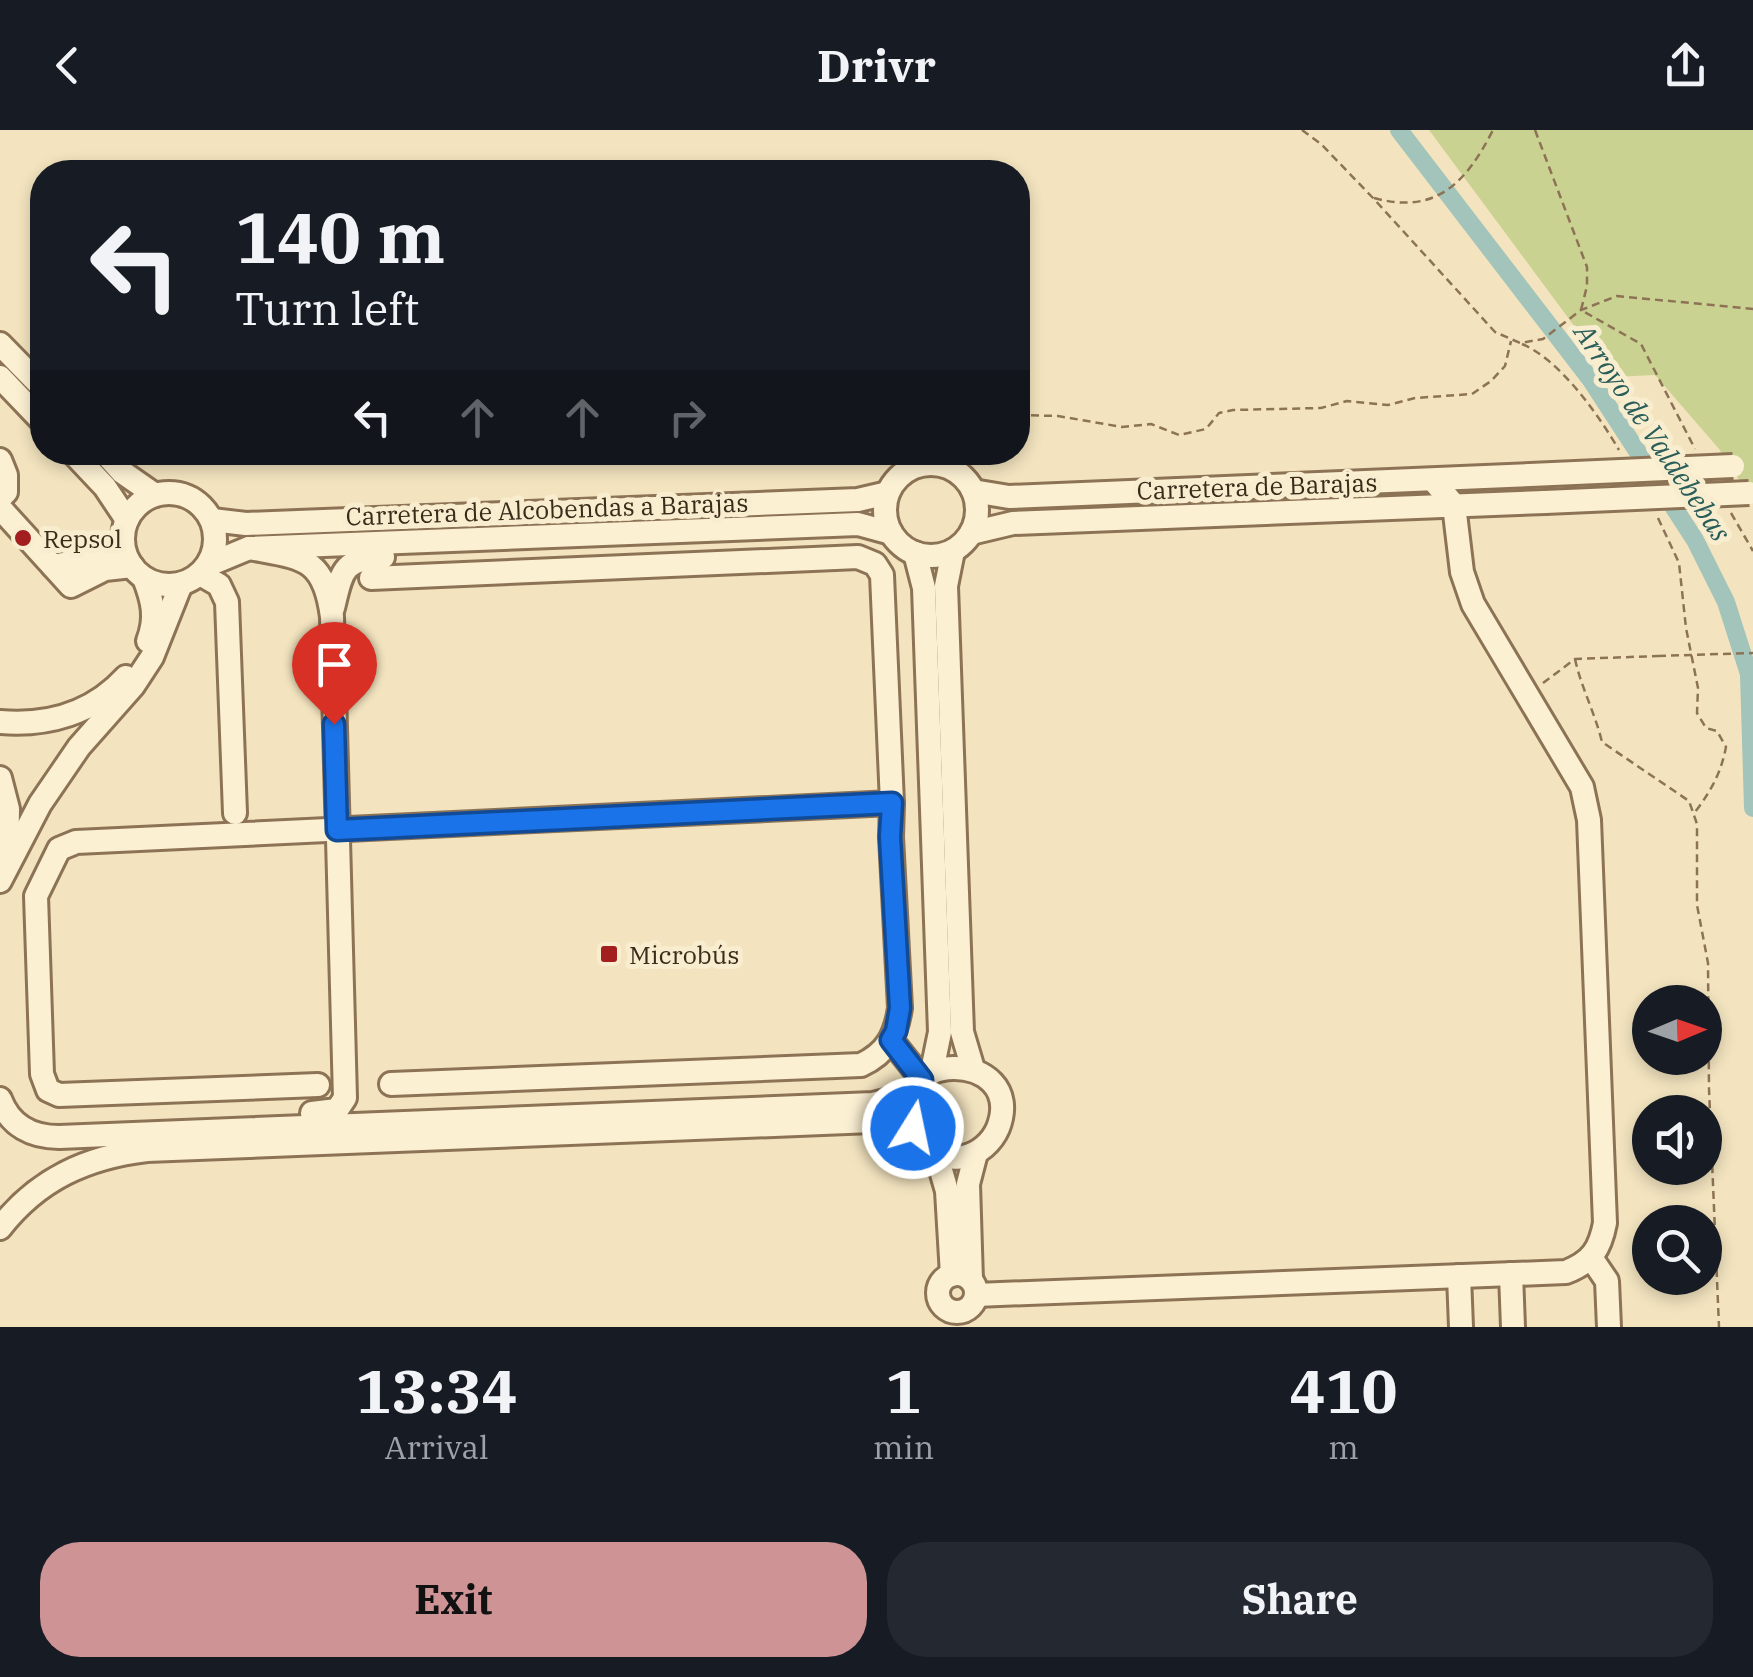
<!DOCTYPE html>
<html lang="en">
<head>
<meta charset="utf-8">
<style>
	:root { --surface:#171b24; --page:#242831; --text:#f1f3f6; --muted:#9ea1a6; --accent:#ce9395 }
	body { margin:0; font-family:"IBM Plex Serif",serif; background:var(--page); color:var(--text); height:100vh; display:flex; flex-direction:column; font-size:38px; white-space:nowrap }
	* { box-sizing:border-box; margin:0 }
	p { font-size:32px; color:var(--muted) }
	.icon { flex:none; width:55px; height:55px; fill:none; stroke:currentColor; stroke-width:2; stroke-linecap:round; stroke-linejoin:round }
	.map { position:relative; height:1197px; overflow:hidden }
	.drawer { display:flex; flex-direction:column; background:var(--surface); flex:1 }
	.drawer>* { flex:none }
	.top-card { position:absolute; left:30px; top:30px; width:1000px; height:305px; border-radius:40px; box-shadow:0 5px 15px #0003; background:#171b24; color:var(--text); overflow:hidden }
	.needle { width:65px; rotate:88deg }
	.controls { position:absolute; left:1632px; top:855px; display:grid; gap:20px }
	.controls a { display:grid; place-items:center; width:90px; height:90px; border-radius:50%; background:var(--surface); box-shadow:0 5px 15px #0003; font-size:50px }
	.pin { position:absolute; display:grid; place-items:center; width:85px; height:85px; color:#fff; margin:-102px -42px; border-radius:50% 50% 50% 0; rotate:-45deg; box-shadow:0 0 10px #0007 }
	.pin .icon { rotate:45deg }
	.me { position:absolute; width:110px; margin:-55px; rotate:10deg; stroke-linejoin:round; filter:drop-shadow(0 0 8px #0008) }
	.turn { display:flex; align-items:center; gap:35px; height:210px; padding:0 40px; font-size:45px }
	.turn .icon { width:130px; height:130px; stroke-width:2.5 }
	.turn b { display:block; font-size:70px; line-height:85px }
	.lanes { display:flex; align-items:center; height:95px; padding:0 40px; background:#0003; justify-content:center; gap:50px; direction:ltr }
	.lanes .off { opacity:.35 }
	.eta { display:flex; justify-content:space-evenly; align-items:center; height:170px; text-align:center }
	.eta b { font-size:60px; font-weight:800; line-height:70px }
	.button { display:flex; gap:20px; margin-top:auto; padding:20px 40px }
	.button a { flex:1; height:115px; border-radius:40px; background:var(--accent); color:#111; font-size:40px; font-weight:800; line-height:115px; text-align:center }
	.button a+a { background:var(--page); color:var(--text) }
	header { display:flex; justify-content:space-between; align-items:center; height:130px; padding:0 40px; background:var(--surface); font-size:45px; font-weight:800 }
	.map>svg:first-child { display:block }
	.green { fill:#cad291 }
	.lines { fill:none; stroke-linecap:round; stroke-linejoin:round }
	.canal { stroke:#a2c4ba; stroke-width:18 }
	.minor-casing { stroke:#8d7355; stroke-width:28 }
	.path { stroke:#8d7355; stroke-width:2.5; stroke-dasharray:8 5; stroke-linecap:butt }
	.minor { stroke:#fcf0d3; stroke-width:22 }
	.minor-bridge-casing { stroke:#8d7355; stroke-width:28; stroke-linecap:butt }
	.path-bridge { stroke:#8d7355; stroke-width:2.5; stroke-dasharray:8 5; stroke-linecap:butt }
	.minor-bridge { stroke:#fcf0d3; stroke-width:22 }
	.route-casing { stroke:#114b97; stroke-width:25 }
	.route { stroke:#1a73e8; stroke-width:18 }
	.poi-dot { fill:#a31e1e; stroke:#f9edcf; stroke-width:4 }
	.labels { text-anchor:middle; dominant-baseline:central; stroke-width:10; stroke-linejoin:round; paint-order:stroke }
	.street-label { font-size:25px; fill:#3b2b1b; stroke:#f9edcf }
	.poi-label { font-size:25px; fill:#3b2b1b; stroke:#f9edcf; text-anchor:start }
	.water-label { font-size:28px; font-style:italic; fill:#295d5a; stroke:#f9edcf }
</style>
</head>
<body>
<header><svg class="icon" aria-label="back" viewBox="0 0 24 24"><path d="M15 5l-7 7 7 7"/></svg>Drivr<svg class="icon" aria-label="share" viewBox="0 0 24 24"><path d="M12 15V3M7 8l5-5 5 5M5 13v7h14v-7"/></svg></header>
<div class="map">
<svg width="1753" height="1197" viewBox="0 0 1753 1197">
	<rect width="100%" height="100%" fill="#f3e4bf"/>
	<path class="green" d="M 1429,0 L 1753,0 L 1753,371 L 1719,319 L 1655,245 L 1612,247 Z"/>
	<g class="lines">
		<path class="canal" d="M 1399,0 L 1591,250 L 1695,410 L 1726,472 L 1749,544 L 1753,678"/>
		<g class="minor-casing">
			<g id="minor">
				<path d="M 0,214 L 42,257"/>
				<path d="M 0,247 L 42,291"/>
				<path d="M 72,322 L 105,357 L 127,390"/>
				<path d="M 104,322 L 122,342 L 155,365"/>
				<path d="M 0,330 L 6,345 L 6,362 L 0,368"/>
				<circle cx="931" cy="380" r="46"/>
				<path d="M 973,361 L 1009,367 L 1530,345"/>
				<circle cx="169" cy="409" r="46"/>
				<path d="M 0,378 L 71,456 L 105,439 L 132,436"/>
				<path d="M 212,390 L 246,394 L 298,392 L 858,370 L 888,363"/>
				<path d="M 971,403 L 1013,393 L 1545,372"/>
				<path d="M 249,418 C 302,428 324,426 332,487 L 345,968 L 337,980 L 312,983"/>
				<path d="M 953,421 L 946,456 L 962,902 L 973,939"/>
				<path d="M 915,423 L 924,458 L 940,902 L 932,941"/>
				<path d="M 208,435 L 249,418 L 858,394 L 891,403"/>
				<path d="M 53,436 C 82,431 101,428 123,408"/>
				<path d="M 200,444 L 219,455 L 227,472 L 235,683"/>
				<path d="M 144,448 C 153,471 157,488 148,511"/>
				<path d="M 371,448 L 858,427 L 875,434 L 882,445 L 892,673 L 891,707 L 900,878 C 896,905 887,923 861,935 L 391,954"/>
				<path d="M 333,478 C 342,441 342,429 383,427"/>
				<path d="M 0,592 C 48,596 93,583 126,547"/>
				<path d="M 0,648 L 8,679 L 7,732"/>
				<path d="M 0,751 L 40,674 L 79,617 L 133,556 L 152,527 L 181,454"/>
				<path d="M 891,910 L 922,949"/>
				<path d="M 318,955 L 59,965 L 48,960 L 42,944 L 36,766 L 59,719 L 76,712 L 892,673"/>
				<path d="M 0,969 C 10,996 32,1007 59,1007 L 873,974 L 912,964"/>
				<path d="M 936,1023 L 947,1061 L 952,1145"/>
				<path d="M 0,1098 C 38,1049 87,1027 147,1020 L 872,991 C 887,993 904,997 916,1006 C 931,1017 942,1031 963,1027 C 979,1024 992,1012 998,998 C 1029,918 874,915 917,1007"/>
				<path d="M 1592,1129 L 1607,1151 L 1609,1197"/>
				<path d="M 1511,1144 L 1513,1197"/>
				<circle cx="957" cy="1163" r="19"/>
				<path d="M 1459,1146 L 1461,1197"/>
				<path d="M 971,1150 L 968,1054 L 976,1023"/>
				<path d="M 976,1165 L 1566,1142 C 1592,1132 1600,1119 1605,1093 L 1589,690 L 1582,657 L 1473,474 L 1462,442 L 1454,375 L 1433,350"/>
			</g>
		</g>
		<g class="path">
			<path d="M 1302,0 L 1321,14 L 1373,68 L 1495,202 L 1520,213 L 1543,209 L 1581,180 L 1617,166 L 1753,179"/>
			<path d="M 1535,0 L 1587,137 L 1587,156 L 1581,180 L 1641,214 L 1695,319"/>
			<path d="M 1374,68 C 1436,85 1466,53 1493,0"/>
			<path d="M 1522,214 C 1560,230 1598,284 1619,320"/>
			<path d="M 1018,285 L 1058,286 L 1122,297 L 1151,294 L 1179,305 L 1206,299 L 1219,283 L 1233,280 L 1321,278 L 1347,271 L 1388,275 L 1415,268 L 1472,264 L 1491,251 L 1505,236 L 1511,211"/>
			<path d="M 942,335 L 944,322"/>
			<path d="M 1731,383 L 1753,421"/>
			<path d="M 1658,388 L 1679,433 L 1686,498 L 1698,558 L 1697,583 L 1706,598 L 1717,601 L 1726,617 C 1721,643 1711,661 1695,682"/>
			<path d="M 1575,529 C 1581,557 1595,583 1602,612 L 1689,671 L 1697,694 L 1697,775 L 1708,833 L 1709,959 L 1719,1197"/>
			<path d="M 1543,553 L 1575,529 L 1658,526"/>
		</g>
		<use href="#minor" class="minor"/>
		<g class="minor-bridge-casing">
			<g id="minor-bridge">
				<path d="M 1530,345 L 1733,336"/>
				<path d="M 1545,372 L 1749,363"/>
			</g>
		</g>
		<path class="path-bridge" d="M 1658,526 L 1753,523"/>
		<use href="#minor-bridge" class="minor-bridge"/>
	</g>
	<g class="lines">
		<g class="route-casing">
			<path id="route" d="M 334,594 L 337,700 L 892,673 L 890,707 L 900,878 L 896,901 L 891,910 L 922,950 C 910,965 907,980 913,998"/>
		</g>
		<use href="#route" class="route"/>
	</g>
	<g class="poi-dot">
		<circle cx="23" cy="408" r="10"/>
		<rect x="599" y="814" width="20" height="20" rx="5"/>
	</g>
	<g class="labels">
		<g class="street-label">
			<text transform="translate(1257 356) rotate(-2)">Carretera de Barajas</text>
			<text transform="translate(547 379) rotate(-2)">Carretera de Alcobendas a Barajas</text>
		</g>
		<g class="poi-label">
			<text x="43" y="408">Repsol</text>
			<text x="629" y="824">Microbús</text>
		</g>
		<g class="water-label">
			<text transform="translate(1653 302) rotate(56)">Arroyo de Valdebebas</text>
		</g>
	</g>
</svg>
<div class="controls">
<a><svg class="needle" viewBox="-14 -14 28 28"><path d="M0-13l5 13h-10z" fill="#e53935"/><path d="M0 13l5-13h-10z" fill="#9ea1a6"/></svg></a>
<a><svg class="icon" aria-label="sound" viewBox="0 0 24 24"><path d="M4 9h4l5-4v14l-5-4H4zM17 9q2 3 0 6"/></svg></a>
<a><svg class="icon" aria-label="search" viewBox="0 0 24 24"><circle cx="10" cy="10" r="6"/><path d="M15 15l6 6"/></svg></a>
</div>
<div class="pin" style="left:334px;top:594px;background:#d93025"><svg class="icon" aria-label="arrive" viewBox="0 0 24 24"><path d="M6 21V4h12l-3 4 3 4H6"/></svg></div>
<svg class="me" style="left:913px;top:998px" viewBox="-20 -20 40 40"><circle r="17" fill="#1a73e8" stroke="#fff" stroke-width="3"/><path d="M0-11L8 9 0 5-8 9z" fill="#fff"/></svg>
<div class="top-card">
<div class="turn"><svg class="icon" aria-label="left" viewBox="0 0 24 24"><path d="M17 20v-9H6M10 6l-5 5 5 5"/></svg><div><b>140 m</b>Turn left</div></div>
<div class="lanes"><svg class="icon" aria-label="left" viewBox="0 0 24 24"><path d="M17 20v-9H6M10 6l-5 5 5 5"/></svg><svg class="icon off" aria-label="ahead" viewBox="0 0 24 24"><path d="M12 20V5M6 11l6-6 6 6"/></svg><svg class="icon off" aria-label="ahead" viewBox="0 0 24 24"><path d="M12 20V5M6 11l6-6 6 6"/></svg><svg class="icon off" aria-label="right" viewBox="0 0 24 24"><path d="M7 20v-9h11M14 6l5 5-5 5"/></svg></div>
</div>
</div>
<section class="drawer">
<div class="eta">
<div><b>13:34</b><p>Arrival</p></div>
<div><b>1</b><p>min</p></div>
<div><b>410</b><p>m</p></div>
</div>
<div class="button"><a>Exit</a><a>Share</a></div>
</section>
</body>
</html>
